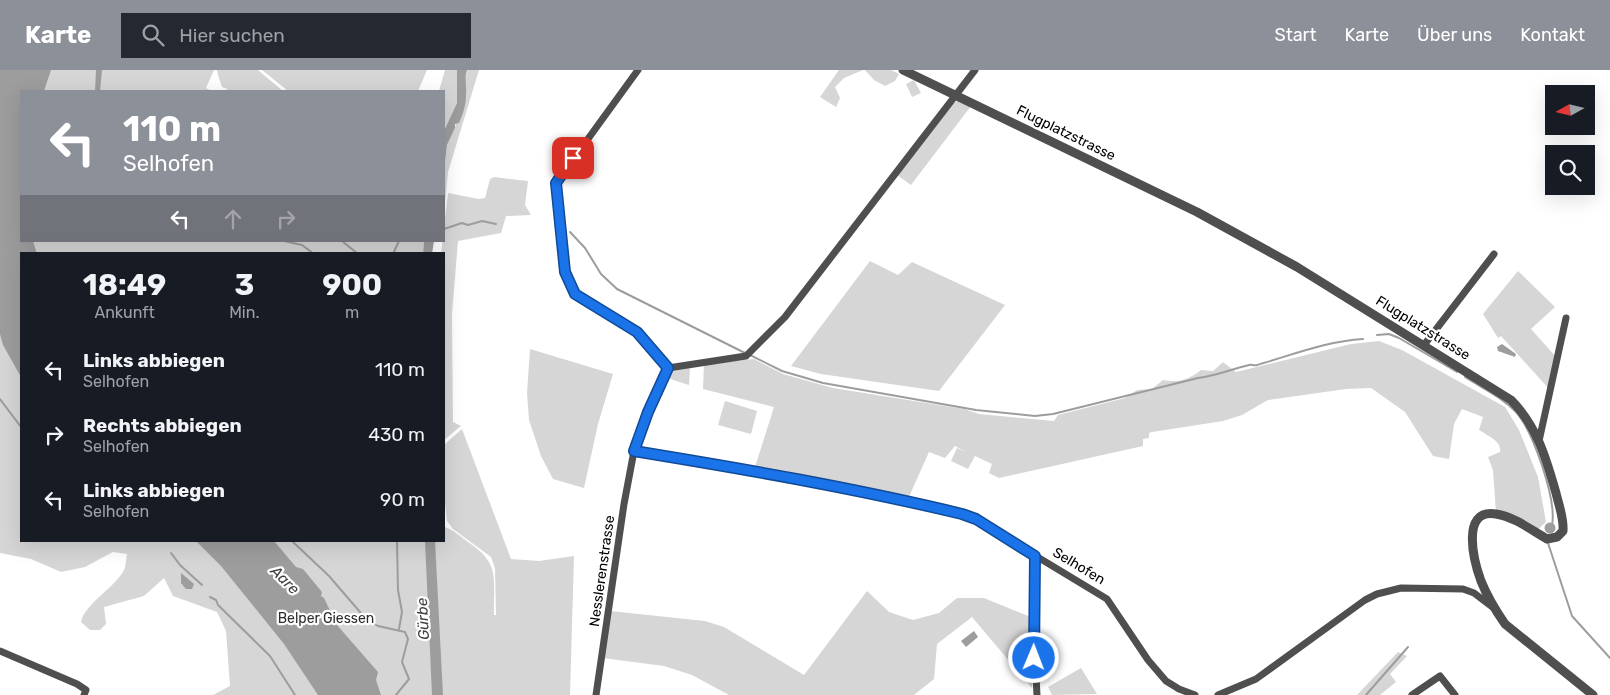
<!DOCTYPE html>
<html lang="de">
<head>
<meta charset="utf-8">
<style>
	:root { --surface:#171b24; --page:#242831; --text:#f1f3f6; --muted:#9ea1a6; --accent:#8c9099 }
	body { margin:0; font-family:Rubik,sans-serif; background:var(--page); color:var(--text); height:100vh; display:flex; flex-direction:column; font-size:19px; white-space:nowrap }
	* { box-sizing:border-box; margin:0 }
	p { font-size:16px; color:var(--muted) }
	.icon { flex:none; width:28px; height:28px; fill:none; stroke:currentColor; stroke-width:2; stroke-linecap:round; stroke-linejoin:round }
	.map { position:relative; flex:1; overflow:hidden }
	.details { position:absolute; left:20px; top:182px; width:425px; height:290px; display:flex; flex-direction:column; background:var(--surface); border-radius:0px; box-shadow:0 5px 20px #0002 }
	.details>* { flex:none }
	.guide { position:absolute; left:20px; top:20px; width:425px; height:152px; border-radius:0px; box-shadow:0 5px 20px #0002; background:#8c9099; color:#fff; overflow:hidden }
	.needle { width:32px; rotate:262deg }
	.fabs { position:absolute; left:1545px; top:15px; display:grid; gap:10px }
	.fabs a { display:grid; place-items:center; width:50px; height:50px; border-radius:0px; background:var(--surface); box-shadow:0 5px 20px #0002; font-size:25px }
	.pin { position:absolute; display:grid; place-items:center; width:42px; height:42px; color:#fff; margin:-21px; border-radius:10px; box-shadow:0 2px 8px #0006 }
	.me { position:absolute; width:55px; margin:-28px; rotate:1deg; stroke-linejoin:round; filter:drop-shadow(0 0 4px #0008) }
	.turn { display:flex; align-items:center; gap:18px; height:105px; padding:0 20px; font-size:22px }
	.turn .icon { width:65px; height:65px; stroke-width:2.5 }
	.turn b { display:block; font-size:35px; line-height:42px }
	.lanes { display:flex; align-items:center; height:48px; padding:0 20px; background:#0003; justify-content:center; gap:25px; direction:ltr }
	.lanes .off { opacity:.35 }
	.eta { display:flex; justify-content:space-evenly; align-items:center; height:85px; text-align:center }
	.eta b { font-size:30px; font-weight:700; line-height:35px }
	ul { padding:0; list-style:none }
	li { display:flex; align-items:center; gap:15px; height:65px; padding:0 20px }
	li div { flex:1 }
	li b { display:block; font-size:19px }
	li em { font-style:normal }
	header { display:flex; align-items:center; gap:30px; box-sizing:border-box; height:70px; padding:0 25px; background:var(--accent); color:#fff }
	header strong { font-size:24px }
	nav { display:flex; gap:28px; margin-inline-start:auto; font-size:18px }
	.search { width:350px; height:45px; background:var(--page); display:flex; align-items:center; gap:12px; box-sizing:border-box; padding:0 18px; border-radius:0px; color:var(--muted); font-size:19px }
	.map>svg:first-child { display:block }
	.green { fill:#d6d6d6 }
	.water { fill:#9d9d9d }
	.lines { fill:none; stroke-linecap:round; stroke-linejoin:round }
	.stream { stroke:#9d9d9d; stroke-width:2 }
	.minor { stroke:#4f4f4f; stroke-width:7 }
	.tertiary { stroke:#4f4f4f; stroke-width:9 }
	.route-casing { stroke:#114b97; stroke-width:12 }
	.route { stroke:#1a73e8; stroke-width:9 }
	.labels { text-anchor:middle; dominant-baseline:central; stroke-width:4.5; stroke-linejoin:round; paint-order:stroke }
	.street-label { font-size:14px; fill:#000; stroke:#fff }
	.park-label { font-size:14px; fill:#2d2d2d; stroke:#fff }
	.water-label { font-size:15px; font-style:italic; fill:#3e3e3e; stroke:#fff }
</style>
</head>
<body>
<header>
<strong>Karte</strong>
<div class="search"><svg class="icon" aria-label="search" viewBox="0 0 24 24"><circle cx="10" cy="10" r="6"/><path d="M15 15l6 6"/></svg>Hier suchen</div>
<nav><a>Start</a><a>Karte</a><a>Über uns</a><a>Kontakt</a></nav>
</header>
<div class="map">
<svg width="1610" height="625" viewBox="0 0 1610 625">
	<rect width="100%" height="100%" fill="#fff"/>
	<g class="green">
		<path d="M 0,0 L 214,0 L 206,18 L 212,21 L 21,21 L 21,171 L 424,171 L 423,184 L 21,184 L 21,471 L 444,471 L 444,450 L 444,457 C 453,459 461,467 468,472 C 501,494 493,508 494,545 L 496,545 L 495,498 L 491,487 L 453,459 L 447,451 L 444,424 L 444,375 L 462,359 L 511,489 L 539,491 L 574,486 L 570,625 L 213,625 L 230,616 L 226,561 L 217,542 L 173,526 L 164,508 L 144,526 L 104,537 L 106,554 L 100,560 L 90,560 L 81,552 C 85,533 115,518 124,500 C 126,496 126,488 127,484 L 113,482 L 85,497 L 61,502 L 31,489 L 0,483 Z"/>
		<path d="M 217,0 L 258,0 L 283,21 L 226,21 L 227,19 L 222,17 C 221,13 217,4 217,0 Z"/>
		<path d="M 262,0 L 427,0 L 418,21 L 288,21 Z"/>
		<path d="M 445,0 L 457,0 L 457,33 L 444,61 L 444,21 L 439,21 Z"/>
		<path d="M 467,0 L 479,0 L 448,102 L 444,143 L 444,102 L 447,75 L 455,58 Z"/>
		<path d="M 839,0 L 863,0 L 844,8 L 835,17 L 840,28 L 836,37 L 820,27 Z"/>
		<path d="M 865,0 L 891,0 L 899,4 L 895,11 L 885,16 L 874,10 Z"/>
		<path d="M 914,10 L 921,23 L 912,27 L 906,14 Z"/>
		<path d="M 959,30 L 971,36 L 911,115 L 897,105 L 952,34 Z"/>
		<path d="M 494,107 L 528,111 L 525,135 L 531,145 L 506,146 L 501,163 L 458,171 L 452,244 L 453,352 L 461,356 L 444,370 L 444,184 L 441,184 L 448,123 L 479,129 L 485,128 L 490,109 Z"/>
		<path d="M 870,191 L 898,205 L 912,192 L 1005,235 L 939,321 L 821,304 L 791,296 Z"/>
		<path d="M 1518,201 L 1555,237 L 1531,259 L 1557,288 L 1550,320 L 1501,266 L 1498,268 L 1483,244 Z"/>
		<path d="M 1379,271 L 1402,280 L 1505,337 L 1519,360 L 1538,407 L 1546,452 L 1535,462 L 1496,443 L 1493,400 L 1488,387 L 1500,382 C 1502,371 1488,366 1479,360 L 1483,347 L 1462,339 L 1454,354 L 1449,389 L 1433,386 L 1405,342 L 1371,318 L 1346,319 L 1268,330 L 1242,345 L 1223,351 L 1152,362 L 1149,363 L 1149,368 L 1143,369 L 1143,376 L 999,408 L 989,403 L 992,394 L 975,386 L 968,399 L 951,391 L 957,378 L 966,382 L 955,376 L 945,388 L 929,382 L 908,429 L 755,397 L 774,337 L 703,319 L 704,294 L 754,289 L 783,304 L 833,318 L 964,339 L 979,344 L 1054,351 L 1058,345 L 1125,328 L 1137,320 L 1152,319 L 1163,310 C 1179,313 1188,310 1201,300 L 1213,301 L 1223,292 L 1236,302 L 1351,274 Z"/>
		<path d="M 530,279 L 613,304 L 598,354 L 584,418 L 553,409 L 541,386 L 529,350 L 527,323 Z"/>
		<path d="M 690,297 L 689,315 L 667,308 L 671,300 Z"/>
		<path d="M 725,331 L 757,341 L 751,364 L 718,355 Z"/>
		<path d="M 867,521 L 889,542 L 913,550 L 939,543 L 957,528 L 984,528 L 1033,548 L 1032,618 L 972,547 L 937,574 L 934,609 L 914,625 L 729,625 L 692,605 L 664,596 L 603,588 L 610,541 L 705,551 L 724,557 L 804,605 Z"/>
		<path d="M 1398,582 L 1407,586 L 1390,604 L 1396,612 L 1380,625 L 1357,625 Z"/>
		<path d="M 1081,598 L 1097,624 L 1052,625 L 1048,617 Z"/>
	</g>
	<g class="water">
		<path d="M 0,0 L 51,0 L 44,21 L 21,21 L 21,171 L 33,171 L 37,184 L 21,184 L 21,307 L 3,275 L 0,264 Z"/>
		<path d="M 96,0 L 102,0 L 100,21 L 95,21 Z"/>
		<path d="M 457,0 L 467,0 C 464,8 467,16 466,25 C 466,35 463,44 459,53 L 455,54 L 455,58 L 447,75 L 444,102 L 444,61 L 457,33 Z"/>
		<path d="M 424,171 L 434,171 L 432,184 L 423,184 Z"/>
		<path d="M 1502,274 L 1516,284 L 1515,287 L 1498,281 L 1497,277 Z"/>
		<circle cx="1550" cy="458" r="5.5"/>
		<path d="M 196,471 L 274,471 L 296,497 L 303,499 L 322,522 L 321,526 L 324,528 L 337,555 L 378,602 L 376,610 L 381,625 L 318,625 L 284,574 L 221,496 Z"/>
		<path d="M 425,471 L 435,471 L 443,625 L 432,625 Z"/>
		<path d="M 181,503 L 194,514 L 192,519 L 186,519 L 181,513 Z"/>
		<path d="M 974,561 L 978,567 L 966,577 L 961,571 Z"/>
	</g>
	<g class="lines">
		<g class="stream">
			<path d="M 444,159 L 462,153 L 468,155 L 482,151 L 496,154"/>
			<path d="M 570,162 L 585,178 L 601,204 L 617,219 L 745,283"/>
			<path d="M 284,171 L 302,175 L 314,184"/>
			<path d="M 342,171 L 358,184"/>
			<path d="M 393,184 L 399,171"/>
			<path d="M 1377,265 L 1389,264 L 1399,268 L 1457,302"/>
			<path d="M 750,285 L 782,301 L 823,313 L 976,340 L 1035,346 L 1053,344 L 1198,308 C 1216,306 1232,299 1249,295 C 1251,294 1254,296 1257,295 C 1292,285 1327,271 1363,269"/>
			<path d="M 1465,307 C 1482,318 1502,327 1516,342 C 1533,361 1557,430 1552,455"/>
			<path d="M 0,329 L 21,357"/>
			<path d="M 292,471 L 329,506 L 366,549 L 378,556 L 405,562 L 408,569 L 402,592 L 409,609 L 396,625"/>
			<path d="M 397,471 L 398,520 L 402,542 L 399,559"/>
			<path d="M 1548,473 L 1572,546 L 1610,588"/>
			<path d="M 171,483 L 180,495 L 202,515"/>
			<path d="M 210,527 L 216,530 L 218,535 L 270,586 L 295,625"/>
			<path d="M 1366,625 L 1408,577"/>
		</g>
		<g class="minor">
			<path d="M 638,0 L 556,113 L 565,203 L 575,224 L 637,262 L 668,298"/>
			<path d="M 1424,275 L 1494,184"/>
			<path d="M 668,298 L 746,286 L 785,247 L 975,0"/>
			<path d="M 1539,371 L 1566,248"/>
			<path d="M 634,381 L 753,400 L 861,420 L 968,445 L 1107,529 L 1148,590 L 1166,611 L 1179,619 L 1195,625"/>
			<path d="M 1035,486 L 1035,588 L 1037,625"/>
			<path d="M 0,581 L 77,614 L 86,620 L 84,625"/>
			<path d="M 596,625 L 624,434 L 634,381 L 648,342 L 668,298"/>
			<path d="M 1218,625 L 1256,609 L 1365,530 L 1377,524 L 1401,518 L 1463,519 L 1474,523 L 1495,539"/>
			<path d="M 1412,625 L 1440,606 L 1455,625"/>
		</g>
		<path class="tertiary" d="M 903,0 L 1197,142 L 1297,197 L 1511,330 C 1537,356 1546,388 1556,423 C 1559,436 1564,448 1563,461 L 1557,467 L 1547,469 C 1531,460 1515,447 1496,444 C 1460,438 1474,492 1481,511 C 1487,526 1496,541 1505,554 L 1593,625"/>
	</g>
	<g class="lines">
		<g class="route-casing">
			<path id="route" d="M 573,88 L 556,113 L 565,202 L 575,224 L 637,262 L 668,298 L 648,342 L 634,381 C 744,399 854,418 962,444 L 976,449 L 1035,486 L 1034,588"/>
		</g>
		<use href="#route" class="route"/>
	</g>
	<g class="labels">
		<g class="street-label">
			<text transform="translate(1066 63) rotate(26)">Flugplatzstrasse</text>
			<text transform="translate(1423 258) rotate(32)">Flugplatzstrasse</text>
			<text transform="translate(1079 496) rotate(31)">Selhofen</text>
			<text transform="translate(602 501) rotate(-82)">Nesslerenstrasse</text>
		</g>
		<g class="park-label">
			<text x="326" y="548">Belper Giessen</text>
		</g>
		<g class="water-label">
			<text transform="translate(285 510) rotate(45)">Aare</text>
			<text transform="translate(423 549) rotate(-93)">Gürbe</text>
		</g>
	</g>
</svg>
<div class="fabs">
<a><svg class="needle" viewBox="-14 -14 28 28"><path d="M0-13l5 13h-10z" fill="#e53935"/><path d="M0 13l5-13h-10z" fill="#9ea1a6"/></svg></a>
<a><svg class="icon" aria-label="search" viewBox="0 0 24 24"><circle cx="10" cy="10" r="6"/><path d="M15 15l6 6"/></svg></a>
</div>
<div class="pin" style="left:573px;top:88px;background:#d93025"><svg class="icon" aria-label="arrive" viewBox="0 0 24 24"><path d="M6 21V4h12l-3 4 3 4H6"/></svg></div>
<svg class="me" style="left:1034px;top:588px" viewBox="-20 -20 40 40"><circle r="17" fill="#1a73e8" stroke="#fff" stroke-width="3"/><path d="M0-11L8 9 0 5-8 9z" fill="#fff"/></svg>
<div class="guide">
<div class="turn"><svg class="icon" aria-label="left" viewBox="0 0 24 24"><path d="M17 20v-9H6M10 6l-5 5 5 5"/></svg><div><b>110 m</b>Selhofen</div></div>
<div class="lanes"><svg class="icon" aria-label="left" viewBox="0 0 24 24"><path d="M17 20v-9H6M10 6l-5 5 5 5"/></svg><svg class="icon off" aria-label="ahead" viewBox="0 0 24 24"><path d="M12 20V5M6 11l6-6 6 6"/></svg><svg class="icon off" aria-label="right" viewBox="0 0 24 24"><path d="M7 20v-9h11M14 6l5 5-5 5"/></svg></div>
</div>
<section class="details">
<div class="eta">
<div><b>18:49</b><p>Ankunft</p></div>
<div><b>3</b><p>Min.</p></div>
<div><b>900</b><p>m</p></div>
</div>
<ul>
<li><svg class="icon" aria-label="left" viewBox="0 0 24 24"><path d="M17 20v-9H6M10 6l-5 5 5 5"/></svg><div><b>Links abbiegen</b><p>Selhofen</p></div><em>110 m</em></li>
<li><svg class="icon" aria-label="right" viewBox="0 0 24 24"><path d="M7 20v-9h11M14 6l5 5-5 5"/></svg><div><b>Rechts abbiegen</b><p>Selhofen</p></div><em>430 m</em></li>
<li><svg class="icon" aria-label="left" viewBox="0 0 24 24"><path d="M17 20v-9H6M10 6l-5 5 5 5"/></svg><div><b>Links abbiegen</b><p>Selhofen</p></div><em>90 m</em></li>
</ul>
</section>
</div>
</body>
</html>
